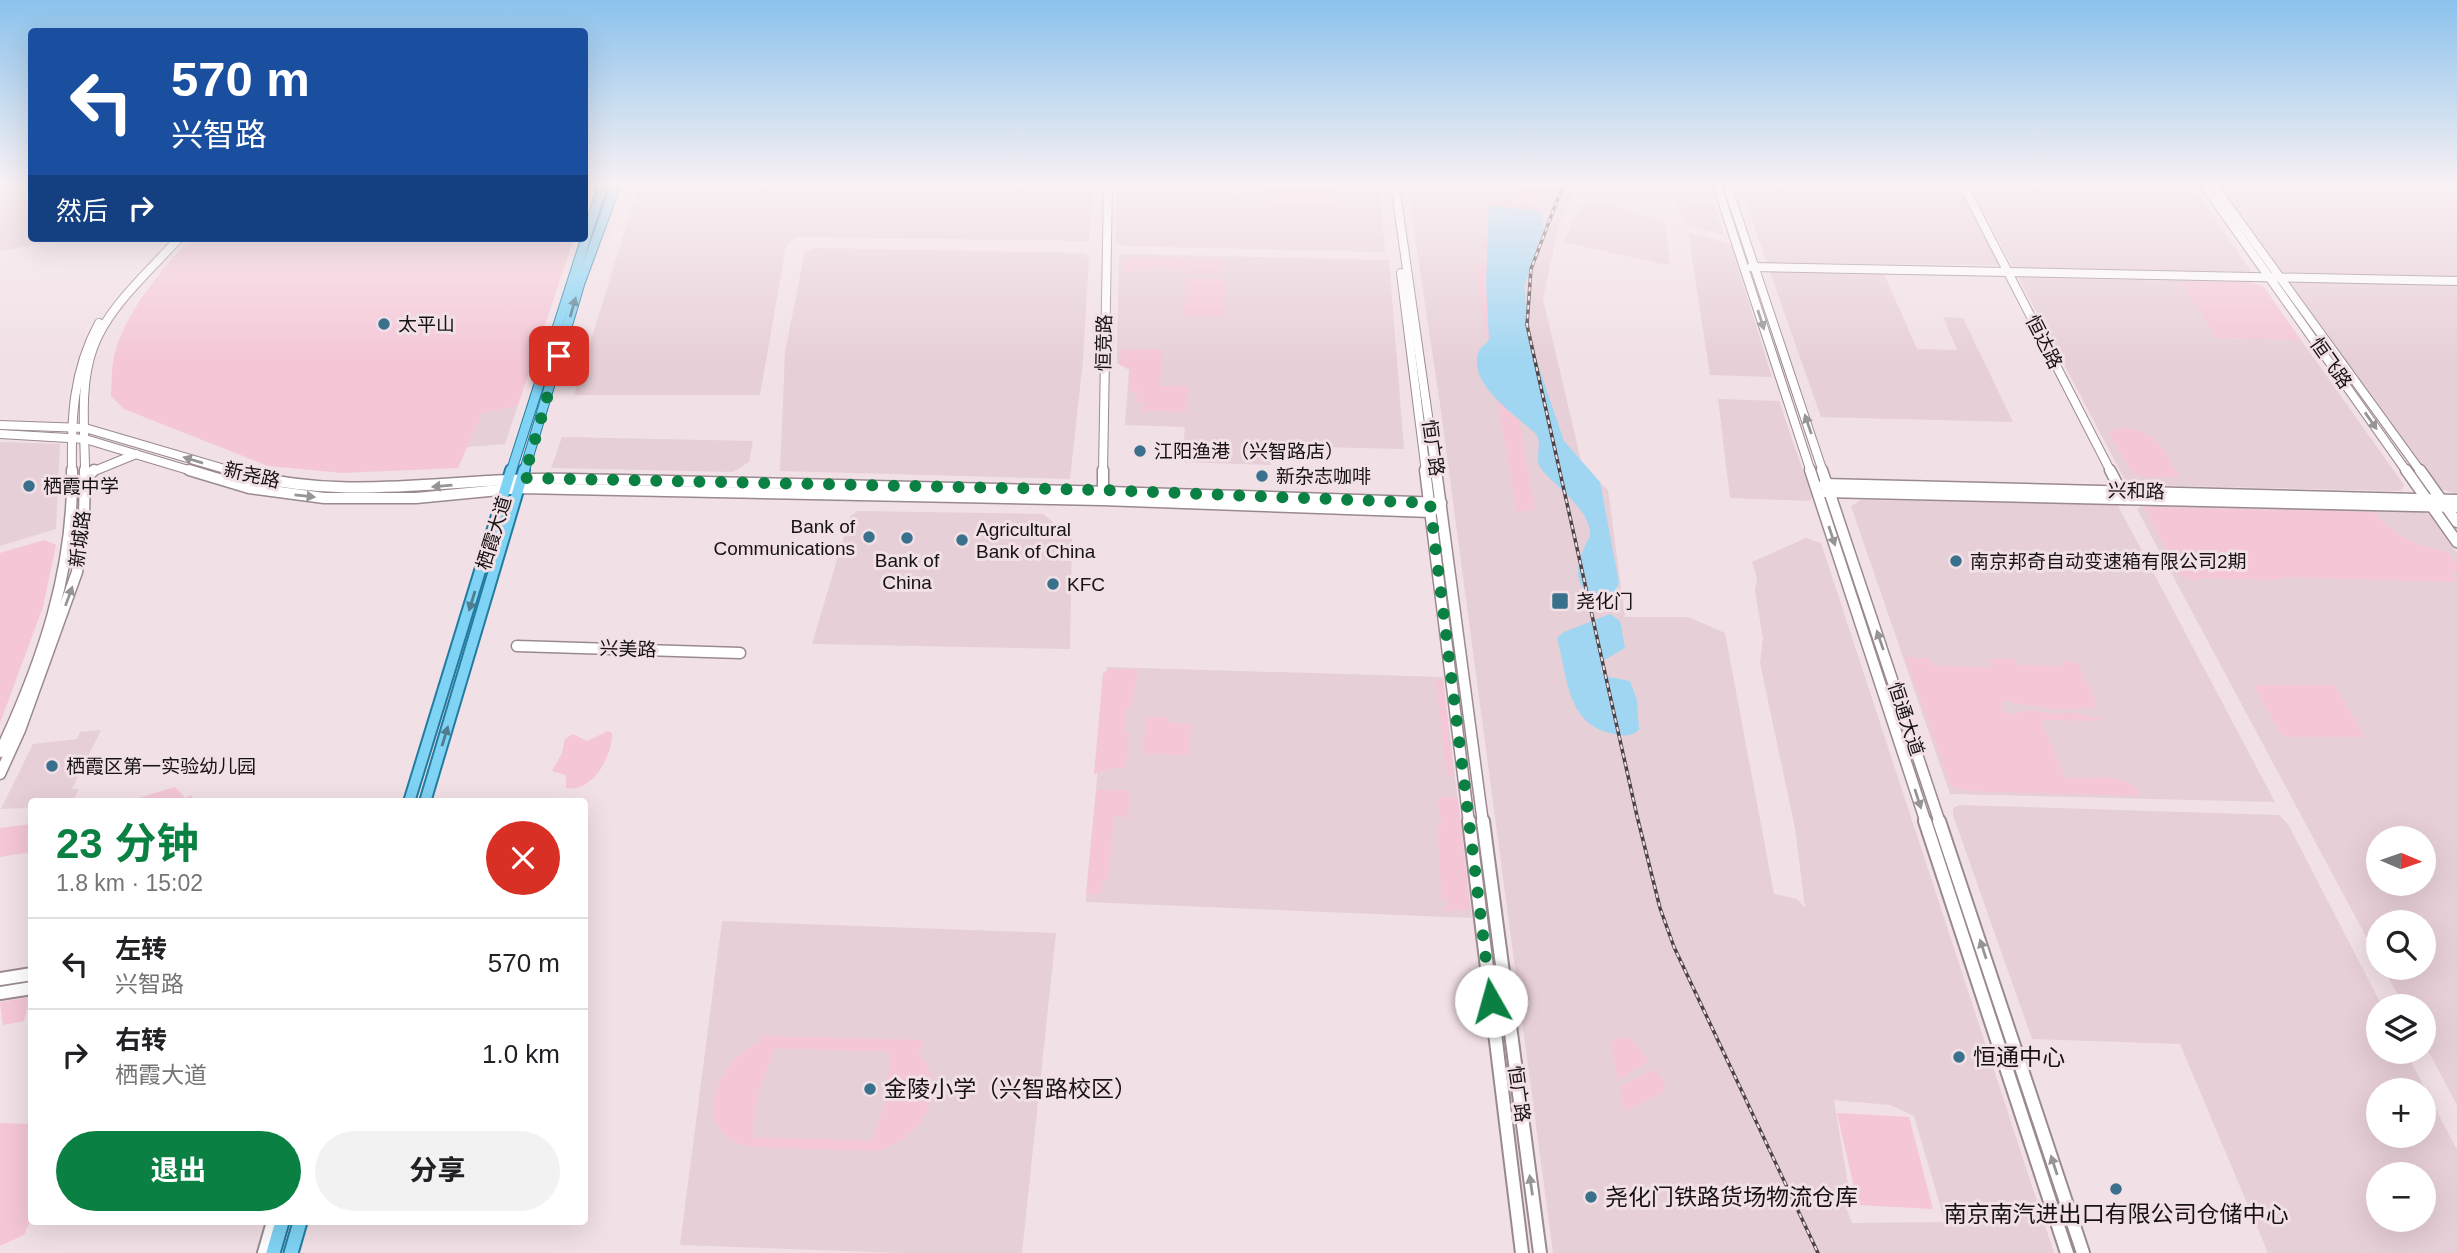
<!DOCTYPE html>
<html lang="zh">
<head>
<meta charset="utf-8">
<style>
	:root { --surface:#fff; --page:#f2f2f2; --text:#202124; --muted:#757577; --line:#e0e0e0; --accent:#0b8043 }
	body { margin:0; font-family:Helvetica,"Noto Sans SC",sans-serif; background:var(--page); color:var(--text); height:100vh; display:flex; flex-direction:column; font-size:26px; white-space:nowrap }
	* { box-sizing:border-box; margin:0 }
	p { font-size:23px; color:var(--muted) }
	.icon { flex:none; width:38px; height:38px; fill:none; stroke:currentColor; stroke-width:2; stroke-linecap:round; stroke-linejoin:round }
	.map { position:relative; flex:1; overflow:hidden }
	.side { position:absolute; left:28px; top:798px; width:560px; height:427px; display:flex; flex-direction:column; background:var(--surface); border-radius:7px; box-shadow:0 7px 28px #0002 }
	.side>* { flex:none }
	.hud { position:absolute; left:28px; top:28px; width:560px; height:214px; border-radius:7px; box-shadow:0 7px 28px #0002; background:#1a4fa0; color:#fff; overflow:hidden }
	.needle { width:46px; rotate:92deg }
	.controls { position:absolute; left:2366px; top:826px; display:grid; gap:14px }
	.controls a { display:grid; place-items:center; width:70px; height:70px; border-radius:50%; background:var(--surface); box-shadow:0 7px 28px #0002; font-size:35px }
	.pin { position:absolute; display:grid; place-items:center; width:60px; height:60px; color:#fff; margin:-30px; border-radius:14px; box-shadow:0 4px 10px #0006 }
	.me { position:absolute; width:77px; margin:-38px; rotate:353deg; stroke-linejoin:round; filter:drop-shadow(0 0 5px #0008) }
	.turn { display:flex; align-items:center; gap:24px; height:147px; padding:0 28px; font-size:32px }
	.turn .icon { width:91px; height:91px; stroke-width:2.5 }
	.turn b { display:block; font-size:49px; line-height:60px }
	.then { display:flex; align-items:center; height:66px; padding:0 28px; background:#0003; gap:14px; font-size:26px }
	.round { display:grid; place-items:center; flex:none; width:74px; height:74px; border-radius:37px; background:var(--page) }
	.head { display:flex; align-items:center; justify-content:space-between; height:119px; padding:0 28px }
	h1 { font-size:42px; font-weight:700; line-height:52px; color:var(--accent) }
	.action { display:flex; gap:14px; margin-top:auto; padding:14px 28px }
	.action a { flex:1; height:80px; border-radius:42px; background:var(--accent); color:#fff; font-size:28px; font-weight:700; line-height:80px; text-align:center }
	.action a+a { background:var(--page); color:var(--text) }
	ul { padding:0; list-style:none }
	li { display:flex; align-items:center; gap:21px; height:91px; padding:0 28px; border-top:2px solid var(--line) }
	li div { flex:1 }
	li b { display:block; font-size:26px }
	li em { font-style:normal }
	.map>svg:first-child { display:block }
	.built { fill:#e7cfd7; fill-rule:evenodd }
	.green { fill:#f4c6d6; fill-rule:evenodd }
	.water { fill:#a0d6f2 }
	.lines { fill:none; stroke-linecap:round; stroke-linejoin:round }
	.secondary-far2-casing { stroke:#9a8a8f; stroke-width:10 }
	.secondary-far1-casing { stroke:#9a8a8f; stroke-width:13 }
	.secondary-casing { stroke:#9a8a8f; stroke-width:16 }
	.primary-far2-casing { stroke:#237ca0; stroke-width:11 }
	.primary-far1-casing { stroke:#237ca0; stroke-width:14 }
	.primary-casing { stroke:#237ca0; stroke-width:17 }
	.secondary-far2 { stroke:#fff; stroke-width:8 }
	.secondary-far1 { stroke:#fff; stroke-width:10 }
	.secondary { stroke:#fff; stroke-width:12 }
	.primary-far2 { stroke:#7fd3f4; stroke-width:9 }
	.primary-far1 { stroke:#7fd3f4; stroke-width:10 }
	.primary { stroke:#7fd3f4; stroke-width:13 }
	.rail-casing { stroke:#4b4346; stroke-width:3.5 }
	.rail { stroke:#f1e0e6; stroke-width:2; stroke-dasharray:4.5; stroke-linecap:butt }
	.oneway { fill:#507c8f }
	.oneway2 { fill:#979495 }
	.route { stroke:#0b8043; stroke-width:12; stroke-dasharray:0 21.6 }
	.poi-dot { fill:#39708b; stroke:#f1e0e6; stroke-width:2.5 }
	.labels { text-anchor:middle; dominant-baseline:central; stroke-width:6; stroke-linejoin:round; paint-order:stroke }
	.poi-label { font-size:19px; fill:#171214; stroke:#f1e0e6; text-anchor:start }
	.street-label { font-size:19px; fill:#171214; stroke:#f1e0e6 }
	.near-poi-label { font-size:23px; fill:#171214; stroke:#f1e0e6; text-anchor:start }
</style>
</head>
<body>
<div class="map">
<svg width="2457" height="1253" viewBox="0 0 2457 1253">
	<rect width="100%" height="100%" fill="#f1e0e6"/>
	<g class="built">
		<path d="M 0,185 L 31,185 L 32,238 L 72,238 L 0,251 Z"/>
		<path d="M 639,185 L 1093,185 L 1089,241 L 797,237 L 786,246 L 760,395 L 574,395 Z"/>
		<path d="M 1117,185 L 1208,185 L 1208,192 L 1241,193 L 1242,185 L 1380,185 L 1385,252 L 1122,246 L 1115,242 Z"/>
		<path d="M 1407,185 L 1578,185 L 1559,224 L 1543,299 L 1582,465 L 1608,490 L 1625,617 L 1688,617 L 1725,633 L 1774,894 L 1797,899 L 1805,908 L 1795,828 L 1760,663 L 1763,639 L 1755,591 L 1757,578 L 1752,562 L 1806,538 L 1821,543 L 2054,1253 L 1553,1253 L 1440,404 ZM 1834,1100 L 1890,1105 L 1914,1116 L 1945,1222 L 1852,1223 L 1844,1202 L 1851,1202 Z"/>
		<path d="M 1740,185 L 1958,185 L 2000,265 L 1767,263 Z"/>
		<path d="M 1970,185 L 2191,185 L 2253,274 L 2013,268 Z"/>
		<path d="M 2218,185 L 2457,185 L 2457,277 L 2286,273 L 2279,269 Z"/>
		<path d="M 1677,200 L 1712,201 L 1724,235 L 1685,225 Z"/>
		<path d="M 1590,201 L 1602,201 L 1665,223 L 1670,263 L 1667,265 L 1563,242 L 1583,204 Z"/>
		<path d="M 1688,232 L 1731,245 L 1772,377 L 1710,375 Z"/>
		<path d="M 816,248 L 1086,253 L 1089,259 L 1083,360 L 1070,479 L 780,471 L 785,352 L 805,251 Z"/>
		<path d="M 1125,254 L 1389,260 L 1404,449 L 1271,446 L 1270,465 L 1182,462 L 1185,427 L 1125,425 L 1129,370 L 1117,363 L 1117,346 L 1119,256 Z"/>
		<path d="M 1770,272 L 1884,274 L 1917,349 L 1957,350 L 1943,317 L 1963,318 L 2013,422 L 1821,417 Z"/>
		<path d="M 2018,277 L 2180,281 L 2217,338 L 2301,340 L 2404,485 L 2401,491 L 2137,485 L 2125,480 Z"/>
		<path d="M 2291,280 L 2457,284 L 2457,494 L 2437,488 L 2289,285 Z"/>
		<path d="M 1718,399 L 1779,401 L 1812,497 L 1810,501 L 1730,498 Z"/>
		<path d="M 518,405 L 505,444 L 467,447 L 482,412 Z"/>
		<path d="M 562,437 L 753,441 L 749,462 L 733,472 L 551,468 Z"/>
		<path d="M 0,442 L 60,444 L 56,529 L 0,546 Z"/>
		<path d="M 1861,500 L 2117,504 L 2275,802 L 1950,794 L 1851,506 Z"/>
		<path d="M 2143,505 L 2422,511 L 2430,515 L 2457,553 L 2457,1105 L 2424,1043 L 2424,1006 L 2404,1006 L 2383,968 L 2424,968 L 2424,922 L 2378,922 L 2378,959 L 2137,509 ZM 2378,838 L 2424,838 L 2424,884 L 2378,884 Z"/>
		<path d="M 858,511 L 1043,514 L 1072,538 L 1070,649 L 812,644 L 850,516 Z"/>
		<path d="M 1107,667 L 1443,677 L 1472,918 L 1086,902 Z"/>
		<path d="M 101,730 L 72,789 L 79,789 L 74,798 L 65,801 L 32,802 L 31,808 L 1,809 L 33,744 L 77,739 L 80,732 Z"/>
		<path d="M 1959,805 L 2279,815 L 2288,824 L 2382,1006 L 2378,1006 L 2378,1052 L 2406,1052 L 2457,1150 L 2457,1253 L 2268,1253 L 2180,1044 L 2032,1039 L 1953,815 L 1953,808 ZM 2378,1090 L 2424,1090 L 2424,1136 L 2378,1136 ZM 2378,1174 L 2424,1174 L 2424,1220 L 2378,1220 Z"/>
		<path d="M 722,921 L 1056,933 L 1022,1253 L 903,1253 L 680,1245 Z"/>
	</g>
	<g class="green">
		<path d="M 1271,185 L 1336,185 L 1337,204 L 1270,203 Z"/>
		<path d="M 1526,185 L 1553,185 L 1507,231 L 1497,253 L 1480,247 Z"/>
		<path d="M 191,238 L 574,238 L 518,405 L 482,413 L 458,468 L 342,473 L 268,466 L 124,409 L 111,396 C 112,385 111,374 113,363 C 119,319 162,269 191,238 Z"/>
		<path d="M 1128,257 L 1222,259 L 1222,274 L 1191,274 L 1192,270 L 1151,268 L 1124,273 L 1124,259 Z"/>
		<path d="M 1481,262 L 1490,264 L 1535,510 L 1517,512 L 1476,277 L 1477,264 Z"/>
		<path d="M 1186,279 L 1226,279 L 1224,317 L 1184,316 Z"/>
		<path d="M 2180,281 L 2250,282 L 2264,287 L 2301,340 L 2217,338 Z"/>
		<path d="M 1121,349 L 1163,350 L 1160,386 L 1188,386 L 1186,412 L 1146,411 L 1142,414 L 1143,403 L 1136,402 L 1137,391 L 1129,391 L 1131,369 L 1120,364 Z"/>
		<path d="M 2117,428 C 2156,429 2161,445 2179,476 L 2152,478 L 2133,474 L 2109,433 Z"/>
		<path d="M 2144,507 L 2374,512 C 2392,533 2419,549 2447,551 L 2457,564 L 2457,573 L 2450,573 L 2456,582 L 2283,577 L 2279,580 L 2198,578 L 2195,582 L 2179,575 Z"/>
		<path d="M 44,540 L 56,545 L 43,607 L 0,723 L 0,553 Z"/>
		<path d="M 1905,657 L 1929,658 L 1933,666 L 1993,667 L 1990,659 L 2014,659 L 2017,665 L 2063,666 L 2061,661 L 2078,663 L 2098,707 L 2058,710 L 2005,701 L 2001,704 L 2003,712 L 2014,714 L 2030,710 L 2053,714 L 2070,712 L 2101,719 L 2102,721 L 2041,720 L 2065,778 C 2089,779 2130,770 2140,796 L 1967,791 L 1951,786 Z"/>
		<path d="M 1109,669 L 1138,669 L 1131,709 L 1126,709 L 1124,733 L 1129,733 L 1126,768 L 1111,768 L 1094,774 L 1103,673 Z"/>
		<path d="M 1436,680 L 1443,680 L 1453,775 L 1447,775 Z"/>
		<path d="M 2253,685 L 2334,685 L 2365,737 L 2283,737 Z"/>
		<path d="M 1169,717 L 1169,723 L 1191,724 L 1189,753 L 1182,755 L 1144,753 L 1145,721 L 1150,717 Z"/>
		<path d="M 608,731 L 612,733 C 613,756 592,793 566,788 L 566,775 L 552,771 L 562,753 L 565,739 L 573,734 L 587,741 Z"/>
		<path d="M 175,787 L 185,798 L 192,795 L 192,801 L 129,801 Z"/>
		<path d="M 1096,790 L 1125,790 L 1130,797 L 1127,817 L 1114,817 L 1108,881 L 1102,882 L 1101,894 L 1086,894 Z"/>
		<path d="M 1437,797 L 1458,798 L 1470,910 L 1443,911 L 1442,908 L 1447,907 L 1447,900 L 1442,899 L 1437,826 L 1442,825 Z"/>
		<path d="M 31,824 L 31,852 L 0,857 L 0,828 Z"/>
		<path d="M 30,997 L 24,1021 L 3,1025 L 0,1002 Z"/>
		<path d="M 762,1036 L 924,1040 L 921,1052 L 917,1052 C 954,1089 919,1141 877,1151 L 750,1147 C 686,1132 716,1061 760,1042 ZM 775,1048 L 890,1052 L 886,1100 L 872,1141 L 752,1137 L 757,1096 Z"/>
		<path d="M 1620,1036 L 1633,1040 L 1649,1061 L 1618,1080 L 1611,1043 Z"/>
		<path d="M 1655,1069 L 1665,1085 L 1664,1093 L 1624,1111 L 1620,1086 Z"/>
		<path d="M 1837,1113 L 1909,1117 L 1933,1209 L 1858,1205 Z"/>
		<path d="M 0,1123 L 31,1124 L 31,1219 L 24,1235 L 0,1246 Z"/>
	</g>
	<g class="water">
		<path d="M 1489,206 L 1535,210 L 1541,213 L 1544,227 L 1524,287 L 1532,347 L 1564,441 L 1600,482 L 1619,583 L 1614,593 L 1601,596 L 1587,592 C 1570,577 1581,553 1590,536 C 1592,511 1557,488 1542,470 C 1532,458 1544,447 1536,434 C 1516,415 1466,384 1479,351 C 1481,346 1486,345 1489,339 L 1486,284 Z"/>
		<path d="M 1610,614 L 1620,621 L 1625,648 L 1601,662 L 1601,672 L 1605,676 L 1630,681 L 1637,700 L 1639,730 C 1631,737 1623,736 1614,734 C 1566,725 1568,677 1557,638 L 1564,632 Z"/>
	</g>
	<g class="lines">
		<g class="secondary-far2-casing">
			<g id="secondary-far2">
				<path d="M 1395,185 L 1436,472"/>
				<path d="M 1717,185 L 1811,472"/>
				<path d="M 1727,185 L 1823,472"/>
				<path d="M 1963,185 L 2111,472"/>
				<path d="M 2204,185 L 2407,472"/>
				<path d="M 2213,185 L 2421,472"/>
				<path d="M 1751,267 L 2457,281"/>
				<path d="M 1401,273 L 1426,472"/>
				<path d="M 0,425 L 85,428 L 235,472"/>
				<path d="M 0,434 L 85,439 L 195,472"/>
				<path d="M 72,472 C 71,418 73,371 99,323"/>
				<path d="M 85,472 C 85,432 79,386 93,348 C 108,306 150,271 179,238"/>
				<path d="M 92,472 L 136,454"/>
				<path d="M 1103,472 L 1108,185"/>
			</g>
		</g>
		<g class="secondary-far1-casing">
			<g id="secondary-far1">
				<path d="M 189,470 L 249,488 L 324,498 L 416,498 L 520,488 L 1102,500 L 1431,512 L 1441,503"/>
				<path d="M 229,470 C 346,505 451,476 569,479 C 859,485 1150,492 1441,503"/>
				<path d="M 1425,470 L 1469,823"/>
				<path d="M 1436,470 L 1483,823"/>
				<path d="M 1810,470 L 1926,823"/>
				<path d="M 1822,470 L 1940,823"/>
				<path d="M 2110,470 L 2122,493"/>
				<path d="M 2406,470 L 2457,542"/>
				<path d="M 2420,470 L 2457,522"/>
				<path d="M 85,480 L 94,470"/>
				<path d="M 1824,484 L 2457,500"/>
				<path d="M 1825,492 L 2457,507"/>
				<path d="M 1103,496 L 1103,470"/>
				<path d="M 517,646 L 740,653"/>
				<path d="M 0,752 C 42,663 74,570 72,470"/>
				<path d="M 0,774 L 20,730 L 77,572 L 84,516 L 85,470"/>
			</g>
		</g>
		<g class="secondary-casing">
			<g id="secondary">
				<path d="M 1469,821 L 1522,1253"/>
				<path d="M 1483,821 L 1540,1253"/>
				<path d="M 1925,821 L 2067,1253"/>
				<path d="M 1939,821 L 2083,1253"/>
				<path d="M 0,979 L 32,974"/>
				<path d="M 0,993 L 32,988"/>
				<path d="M 264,1253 L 273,1222"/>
			</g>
		</g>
		<g class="primary-far2-casing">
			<g id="primary-far2">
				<path d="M 511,472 L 603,185"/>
				<path d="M 524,472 L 580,283 L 616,185"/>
			</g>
		</g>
		<g class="primary-far1-casing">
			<g id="primary-far1">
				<path d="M 409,802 L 511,470"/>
				<path d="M 425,802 L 524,470"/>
			</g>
		</g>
		<g class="primary-casing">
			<g id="primary">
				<path d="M 273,1253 L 282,1222"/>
				<path d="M 291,1253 L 300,1222"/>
			</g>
		</g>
		<use href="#secondary-far2" class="secondary-far2"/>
		<use href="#secondary-far1" class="secondary-far1"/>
		<use href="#secondary" class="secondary"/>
		<use href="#primary-far2" class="primary-far2"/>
		<use href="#primary-far1" class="primary-far1"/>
		<use href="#primary" class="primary"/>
		<g class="rail-casing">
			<path id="rail" d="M 1563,185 L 1531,269 L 1527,325 L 1637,816 L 1660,908 L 1674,947 L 1818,1253"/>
		</g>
		<use href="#rail" class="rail"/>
	</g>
	<defs><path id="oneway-solid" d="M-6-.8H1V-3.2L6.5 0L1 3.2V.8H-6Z" transform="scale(1.75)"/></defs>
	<g class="oneway">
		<use href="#oneway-solid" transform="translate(573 307) rotate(-74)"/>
		<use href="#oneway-solid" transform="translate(472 601) rotate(107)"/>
		<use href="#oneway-solid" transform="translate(445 736) rotate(-73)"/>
	</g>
	<g class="oneway2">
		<use href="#oneway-solid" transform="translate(1761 320) rotate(72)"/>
		<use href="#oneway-solid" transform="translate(2371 421) rotate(55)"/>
		<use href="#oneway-solid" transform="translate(1808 424) rotate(-109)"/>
		<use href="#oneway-solid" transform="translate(193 460) rotate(-163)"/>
		<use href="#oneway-solid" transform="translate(442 486) rotate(175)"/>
		<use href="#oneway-solid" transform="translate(305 496) rotate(6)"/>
		<use href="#oneway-solid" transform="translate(1832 536) rotate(72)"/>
		<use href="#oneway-solid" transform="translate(69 596) rotate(-70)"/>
		<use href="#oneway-solid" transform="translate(1880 640) rotate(-109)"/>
		<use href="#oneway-solid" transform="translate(1918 799) rotate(72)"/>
		<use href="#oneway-solid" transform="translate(1983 949) rotate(-108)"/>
		<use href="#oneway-solid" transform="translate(2054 1165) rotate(-108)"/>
		<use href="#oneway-solid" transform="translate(1531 1185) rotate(-98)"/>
	</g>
	<linearGradient id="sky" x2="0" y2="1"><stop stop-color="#8bc2ec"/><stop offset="0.51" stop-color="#f9f1f4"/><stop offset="1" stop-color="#f9f1f4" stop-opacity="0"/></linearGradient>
	<rect width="2457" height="361" fill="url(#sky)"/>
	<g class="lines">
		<path class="route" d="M 559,356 L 524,478 L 1103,490 L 1430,503 L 1491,1001"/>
	</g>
	<g class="poi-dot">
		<circle cx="384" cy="324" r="7"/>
		<circle cx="1140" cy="451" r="7"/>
		<circle cx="1262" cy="476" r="7"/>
		<circle cx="29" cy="486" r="7"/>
		<circle cx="869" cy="537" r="7"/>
		<circle cx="907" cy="538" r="7"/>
		<circle cx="962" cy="540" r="7"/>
		<circle cx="1956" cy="561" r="7"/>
		<circle cx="1053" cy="584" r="7"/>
		<rect x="1551" y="592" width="18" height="18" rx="3.5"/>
		<circle cx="52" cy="766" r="7"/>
		<circle cx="1959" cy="1057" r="7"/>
		<circle cx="870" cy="1089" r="7"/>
		<circle cx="2116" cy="1189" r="7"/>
		<circle cx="1591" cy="1197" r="7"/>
	</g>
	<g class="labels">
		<g class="poi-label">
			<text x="398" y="324">太平山</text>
			<text x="1154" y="451">江阳渔港（兴智路店）</text>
			<text x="1276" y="476">新杂志咖啡</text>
			<text x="43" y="486">栖霞中学</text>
			<text x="855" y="526" text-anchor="end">Bank of<tspan x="855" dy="22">Communications</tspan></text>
			<text x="976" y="529">Agricultural<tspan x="976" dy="22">Bank of China</tspan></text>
			<text x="907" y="560" text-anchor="middle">Bank of<tspan x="907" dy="22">China</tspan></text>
			<text x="1970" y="561">南京邦奇自动变速箱有限公司2期</text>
			<text x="1067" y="584">KFC</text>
			<text x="1576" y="601">尧化门</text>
			<text x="66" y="766">栖霞区第一实验幼儿园</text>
		</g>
		<g class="street-label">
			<text transform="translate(2044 342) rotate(63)">恒达路</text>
			<text transform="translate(1104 343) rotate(-89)">恒竞路</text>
			<text transform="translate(2331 363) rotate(55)">恒飞路</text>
			<text transform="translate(1433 448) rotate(82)">恒广路</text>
			<text transform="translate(252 475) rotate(13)">新尧路</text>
			<text transform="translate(2136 491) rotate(1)">兴和路</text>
			<text transform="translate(494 533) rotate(-73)">栖霞大道</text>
			<text transform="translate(80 539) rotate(-83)">新城路</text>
			<text transform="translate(628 649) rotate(2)">兴美路</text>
			<text transform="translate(1906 719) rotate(72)">恒通大道</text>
			<text transform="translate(1519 1094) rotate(82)">恒广路</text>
		</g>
		<g class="near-poi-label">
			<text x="1973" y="1057">恒通中心</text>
			<text x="884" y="1089">金陵小学（兴智路校区）</text>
			<text x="1605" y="1197">尧化门铁路货场物流仓库</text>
			<text x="2116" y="1214" text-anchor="middle">南京南汽进出口有限公司仓储中心</text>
		</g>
	</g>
</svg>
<div class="controls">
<a><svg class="needle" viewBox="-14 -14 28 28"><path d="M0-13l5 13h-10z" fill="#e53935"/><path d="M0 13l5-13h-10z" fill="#757577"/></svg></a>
<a><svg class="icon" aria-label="search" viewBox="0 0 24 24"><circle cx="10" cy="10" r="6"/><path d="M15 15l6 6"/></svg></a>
<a><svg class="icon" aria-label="layers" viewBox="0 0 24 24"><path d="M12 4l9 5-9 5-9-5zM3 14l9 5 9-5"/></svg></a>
<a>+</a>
<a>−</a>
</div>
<div class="pin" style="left:559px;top:356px;background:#d93025"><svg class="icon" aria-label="arrive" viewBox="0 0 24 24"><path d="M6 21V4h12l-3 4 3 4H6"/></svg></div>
<svg class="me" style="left:1491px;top:1001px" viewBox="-20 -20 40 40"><circle r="19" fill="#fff"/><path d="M0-13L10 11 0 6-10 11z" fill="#0b8043"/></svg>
<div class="hud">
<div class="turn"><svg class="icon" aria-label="left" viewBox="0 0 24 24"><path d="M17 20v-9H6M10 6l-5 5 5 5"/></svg><div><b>570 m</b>兴智路</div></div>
<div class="then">然后<svg class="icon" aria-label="right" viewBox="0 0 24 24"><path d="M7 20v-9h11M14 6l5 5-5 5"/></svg></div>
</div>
<section class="side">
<div class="head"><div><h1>23 分钟</h1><p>1.8 km · 15:02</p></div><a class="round" style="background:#d93025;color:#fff"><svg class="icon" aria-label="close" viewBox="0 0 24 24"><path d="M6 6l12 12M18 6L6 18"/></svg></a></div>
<ul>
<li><svg class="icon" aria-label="left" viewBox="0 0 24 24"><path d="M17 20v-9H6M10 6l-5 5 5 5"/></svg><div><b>左转</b><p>兴智路</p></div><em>570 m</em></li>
<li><svg class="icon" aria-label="right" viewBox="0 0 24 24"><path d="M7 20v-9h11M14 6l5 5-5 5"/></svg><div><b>右转</b><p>栖霞大道</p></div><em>1.0 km</em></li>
</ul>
<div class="action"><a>退出</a><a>分享</a></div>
</section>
</div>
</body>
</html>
